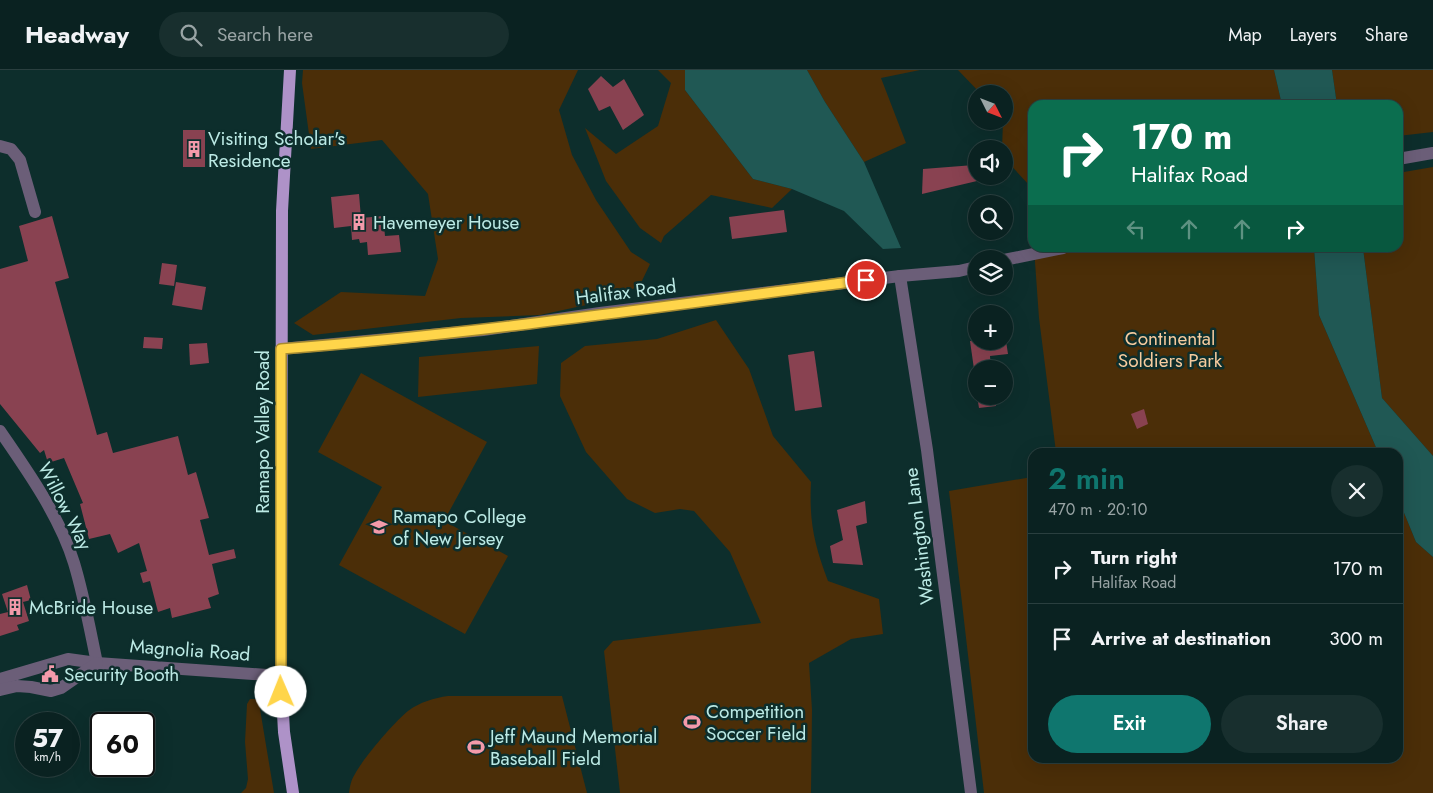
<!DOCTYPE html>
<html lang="en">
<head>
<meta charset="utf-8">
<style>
	:root { --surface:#0a2221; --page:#182f2e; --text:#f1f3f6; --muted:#99a4a5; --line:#2a3f3f; --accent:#0f766e }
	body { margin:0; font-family:Jost,sans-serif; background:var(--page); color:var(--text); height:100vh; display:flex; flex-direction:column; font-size:19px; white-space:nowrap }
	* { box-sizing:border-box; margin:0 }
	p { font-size:16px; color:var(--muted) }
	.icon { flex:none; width:28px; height:28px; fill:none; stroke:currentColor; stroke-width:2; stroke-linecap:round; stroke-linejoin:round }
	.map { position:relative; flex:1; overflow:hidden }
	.side { position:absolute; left:1028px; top:378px; width:375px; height:315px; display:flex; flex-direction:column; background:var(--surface); border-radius:15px; box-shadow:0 5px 20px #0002,0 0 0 1px var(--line) }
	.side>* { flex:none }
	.hud { position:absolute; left:1028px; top:30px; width:375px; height:152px; border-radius:15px; box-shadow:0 5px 20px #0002,0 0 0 1px var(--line); background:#0b6e4f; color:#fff; overflow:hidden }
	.needle { width:32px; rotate:132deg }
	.buttons { position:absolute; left:968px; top:15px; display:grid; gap:10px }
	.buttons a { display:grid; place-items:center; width:45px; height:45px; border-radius:50%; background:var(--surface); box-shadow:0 5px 20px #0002,0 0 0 1px var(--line); font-size:25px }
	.speed { position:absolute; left:15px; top:642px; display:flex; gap:10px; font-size:25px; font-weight:700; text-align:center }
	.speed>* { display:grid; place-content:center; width:65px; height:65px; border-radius:50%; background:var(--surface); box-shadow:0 5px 20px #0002,0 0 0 1px var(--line); line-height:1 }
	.speed small { font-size:12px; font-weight:400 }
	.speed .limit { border:2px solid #111; border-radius:8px; background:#fff; color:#111 }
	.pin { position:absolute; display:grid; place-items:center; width:42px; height:42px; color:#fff; margin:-21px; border:2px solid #fff; border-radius:50%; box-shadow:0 1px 5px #0007 }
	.me { position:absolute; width:55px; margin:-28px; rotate:359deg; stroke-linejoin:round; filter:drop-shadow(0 0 4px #0008) }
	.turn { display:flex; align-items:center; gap:18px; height:105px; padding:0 20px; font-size:22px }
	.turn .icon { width:65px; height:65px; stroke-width:2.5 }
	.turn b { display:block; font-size:35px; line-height:42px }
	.lanes { display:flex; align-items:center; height:48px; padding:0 20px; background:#0003; justify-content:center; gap:25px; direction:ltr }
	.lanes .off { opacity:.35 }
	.round { display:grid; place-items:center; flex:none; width:52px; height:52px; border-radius:26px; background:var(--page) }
	.head { display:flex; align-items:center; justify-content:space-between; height:85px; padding:0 20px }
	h1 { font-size:30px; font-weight:600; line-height:38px; color:var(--accent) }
	.primary-button { display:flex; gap:10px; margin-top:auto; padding:10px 20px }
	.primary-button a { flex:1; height:58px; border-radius:30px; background:var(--accent); color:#fff; font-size:20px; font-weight:600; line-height:58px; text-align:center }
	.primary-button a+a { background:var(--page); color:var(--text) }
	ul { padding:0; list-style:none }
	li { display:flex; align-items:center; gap:15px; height:70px; padding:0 20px; border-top:1px solid var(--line) }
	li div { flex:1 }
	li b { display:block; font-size:19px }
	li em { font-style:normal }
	header { display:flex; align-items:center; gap:30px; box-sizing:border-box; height:70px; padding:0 25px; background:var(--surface); border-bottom:1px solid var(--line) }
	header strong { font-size:24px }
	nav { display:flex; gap:28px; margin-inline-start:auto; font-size:18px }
	.search { width:350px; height:45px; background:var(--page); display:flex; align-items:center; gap:12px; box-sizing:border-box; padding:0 18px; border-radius:28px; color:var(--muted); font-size:19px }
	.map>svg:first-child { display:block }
	.green { fill:#4b2e08 }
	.water { fill:#205854 }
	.building { fill:#894251 }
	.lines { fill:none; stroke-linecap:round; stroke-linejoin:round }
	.minor { stroke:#6b5e78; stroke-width:12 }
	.major { stroke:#ae92c8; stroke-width:12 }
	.route-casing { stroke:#a68a30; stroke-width:12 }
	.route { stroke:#ffd54a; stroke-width:9 }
	.labels { text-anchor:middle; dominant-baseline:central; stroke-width:5; stroke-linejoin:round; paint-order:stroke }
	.poi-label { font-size:19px; fill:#bceae5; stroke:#0d2e2c; text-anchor:start }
	.street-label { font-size:19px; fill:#bceae5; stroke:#0d2e2c }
	.park-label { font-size:19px; fill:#f6cb9e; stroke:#0d2e2c }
</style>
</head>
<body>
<header>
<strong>Headway</strong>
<div class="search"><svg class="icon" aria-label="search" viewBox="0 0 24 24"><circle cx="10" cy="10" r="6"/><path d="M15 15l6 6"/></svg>Search here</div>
<nav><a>Map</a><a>Layers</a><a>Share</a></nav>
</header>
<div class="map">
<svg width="1433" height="723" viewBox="0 0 1433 723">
	<rect width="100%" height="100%" fill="#0d2e2c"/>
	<g class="green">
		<path d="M 303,0 L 578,0 L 559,40 L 572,85 L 596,130 L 631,182 L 650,194 L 640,215 L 614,229 L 540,245 L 461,248 L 313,265 L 294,253 L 341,222 L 425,226 L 438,189 L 428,124 L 382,70 L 311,79 L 302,13 Z"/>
		<path d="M 658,0 L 685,0 L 685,20 L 753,109 L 792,119 L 772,138 L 711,125 L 664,166 L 661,173 L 640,158 L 606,111 L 585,58 L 616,84 L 658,56 L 671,13 Z"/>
		<path d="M 807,0 L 920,0 L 881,8 L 906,73 L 864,92 L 825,32 Z"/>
		<path d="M 958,0 L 1274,0 L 1282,35 L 1032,35 L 1032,162 L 1029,115 L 1004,88 L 1004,79 L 1002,79 L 1004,24 L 981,24 Z"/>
		<path d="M 1332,0 L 1433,0 L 1433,62 L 1398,66 L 1398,35 L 1337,35 Z"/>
		<path d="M 1433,97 L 1433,386 L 1382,328 L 1363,178 L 1398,178 L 1398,103 Z"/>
		<path d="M 1034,178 L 1314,178 L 1319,245 L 1378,382 L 1056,382 L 1039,248 Z"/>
		<path d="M 716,250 L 749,299 L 773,366 L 811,412 C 809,451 814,474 828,511 L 879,529 L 883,564 L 851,569 L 809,593 L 812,640 L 811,723 L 620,723 L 604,581 L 613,571 L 761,553 L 730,482 L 694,441 L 680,439 L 655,443 L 627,429 L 586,382 L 560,326 L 561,293 L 585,276 L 657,269 Z"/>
		<path d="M 539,276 L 537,314 L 418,327 L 419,287 Z"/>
		<path d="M 361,303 L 487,372 L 444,451 L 508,486 L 465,564 L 339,495 L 382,417 L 318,382 Z"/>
		<path d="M 1032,407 L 1032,688 L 1398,688 L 1398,428 L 1416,472 L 1433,487 L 1433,723 L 984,723 L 949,421 Z"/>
		<path d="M 448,626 L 562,626 L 587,723 L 349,723 C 350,716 351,710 355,704 C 362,690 395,651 408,641 C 420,632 434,628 448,626 Z"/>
		<path d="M 250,629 L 255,629 L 259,633 L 274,723 L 241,723 L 246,718 L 248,709 L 245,672 L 247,634 Z"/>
	</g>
	<g class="water">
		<path d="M 685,0 L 807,0 L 825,32 L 864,92 L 901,178 L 883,179 L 844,141 L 792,119 L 753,109 L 685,20 Z"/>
		<path d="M 1274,0 L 1332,0 L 1337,35 L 1282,35 Z"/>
		<path d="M 1314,178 L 1363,178 L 1382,328 L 1433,386 L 1433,487 L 1416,472 L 1398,428 L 1398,382 L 1378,382 L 1319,245 Z"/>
	</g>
	<g class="building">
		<path d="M 601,6 L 613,17 L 624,9 L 644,45 L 623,60 L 610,36 L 599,41 L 588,19 Z"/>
		<rect x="183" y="60" width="22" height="37"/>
		<path d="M 974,95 L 977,111 L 922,124 L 923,99 Z"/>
		<path d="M 359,124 L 361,148 L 383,146 L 385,166 L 399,165 L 401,182 L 368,185 L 367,172 L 360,173 L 359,169 L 352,170 L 351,156 L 334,158 L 331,127 Z"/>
		<path d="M 784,140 L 787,162 L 732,169 L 729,147 Z"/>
		<path d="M 52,146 L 69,208 L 55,212 L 97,365 L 107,362 L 113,383 L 178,366 L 188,405 L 196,402 L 209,448 L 200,450 L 209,485 L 234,479 L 236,488 L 212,494 L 219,524 L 208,528 L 211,538 L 172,548 L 170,538 L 158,542 L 150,511 L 143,513 L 140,503 L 147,501 L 139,473 L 118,483 L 110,464 L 89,469 L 80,434 L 83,433 L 64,388 L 48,393 L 44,380 L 40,383 L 0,334 L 0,199 L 28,191 L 19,156 Z"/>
		<path d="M 162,193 L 177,195 L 174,216 L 159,214 Z"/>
		<path d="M 176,212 L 206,217 L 202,240 L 172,235 Z"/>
		<path d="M 144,267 L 163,268 L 162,279 L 143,278 Z"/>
		<path d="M 970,271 L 1006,271 L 1008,284 L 990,286 L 991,299 L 974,299 Z"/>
		<path d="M 207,273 L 209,293 L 190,295 L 189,274 Z"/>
		<path d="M 814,281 L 822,337 L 795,341 L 788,285 Z"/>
		<path d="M 977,326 L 995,326 L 996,336 L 979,338 Z"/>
		<path d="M 1144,339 L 1148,354 L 1137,359 L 1131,344 Z"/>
		<path d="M 865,431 L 867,453 L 856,456 L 863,495 L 833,493 L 830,476 L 843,470 L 837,440 Z"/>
		<path d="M 27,515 L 31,530 L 23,532 L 29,551 L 17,555 L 19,560 L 0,566 L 0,544 L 8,542 L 2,524 Z"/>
	</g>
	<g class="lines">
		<g class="minor">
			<path d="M 0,76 L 11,79 L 20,90 L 35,142"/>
			<path d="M 1398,89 L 1433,83"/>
			<path d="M 1004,190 L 1063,178"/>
			<path d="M 900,206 L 927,380 L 971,723"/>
			<path d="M 281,279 L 483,260 L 600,243 L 900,206 L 959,201 L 976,197"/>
			<path d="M 0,361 C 27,400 60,447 74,493 C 84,526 90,560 97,593"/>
			<path d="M 0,609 L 68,589 L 97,593 L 281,606"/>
			<path d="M 0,620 L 17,616 L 31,617 L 51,621 L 61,618 L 97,593"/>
		</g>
		<path class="major" d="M 290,0 L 282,141 L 281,606 L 284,662 L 293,723"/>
	</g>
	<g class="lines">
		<g class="route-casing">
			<path id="route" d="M 281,622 L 281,279 C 477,264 671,235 866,210"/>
		</g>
		<use href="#route" class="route"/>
	</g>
	<defs>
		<g id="building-bare" transform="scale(1.35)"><path d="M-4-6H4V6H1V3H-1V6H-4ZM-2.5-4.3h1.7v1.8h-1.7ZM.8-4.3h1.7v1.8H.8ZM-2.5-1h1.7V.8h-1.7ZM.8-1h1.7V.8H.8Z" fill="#f39aaa" stroke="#0d2e2c" stroke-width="2.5" paint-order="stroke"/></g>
		<g id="university-bare" transform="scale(1.35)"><path d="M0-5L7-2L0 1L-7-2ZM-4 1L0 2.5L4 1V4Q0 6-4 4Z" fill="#f39aaa" stroke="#0d2e2c" stroke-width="2.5" paint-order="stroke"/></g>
		<g id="civic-bare" transform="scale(1.35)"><path d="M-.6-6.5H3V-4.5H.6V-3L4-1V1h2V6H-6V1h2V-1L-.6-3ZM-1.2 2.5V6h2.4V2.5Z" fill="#f39aaa" stroke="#0d2e2c" stroke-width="2.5" paint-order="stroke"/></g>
		<g id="stadium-bare" transform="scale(1.35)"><path d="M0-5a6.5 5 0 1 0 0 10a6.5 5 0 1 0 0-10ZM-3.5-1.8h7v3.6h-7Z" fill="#f39aaa" stroke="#0d2e2c" stroke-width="2.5" paint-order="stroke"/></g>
	</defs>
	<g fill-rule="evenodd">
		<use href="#building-bare" x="194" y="79"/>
		<use href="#building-bare" x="359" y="152"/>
		<use href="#university-bare" x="379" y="457"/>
		<use href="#building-bare" x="15" y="537"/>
		<use href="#civic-bare" x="50" y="604"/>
		<use href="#stadium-bare" x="692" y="652"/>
		<use href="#stadium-bare" x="476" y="677"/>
	</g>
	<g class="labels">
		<g class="poi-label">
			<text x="208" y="68">Visiting Scholar's<tspan x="208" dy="22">Residence</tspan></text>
			<text x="373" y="152">Havemeyer House</text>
			<text x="393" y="446">Ramapo College<tspan x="393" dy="22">of New Jersey</tspan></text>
			<text x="29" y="537">McBride House</text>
			<text x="64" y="604">Security Booth</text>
			<text x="706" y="641">Competition<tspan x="706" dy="22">Soccer Field</tspan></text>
			<text x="490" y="666">Jeff Maund Memorial<tspan x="490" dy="22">Baseball Field</tspan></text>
		</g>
		<g class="street-label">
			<text transform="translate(626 222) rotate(-7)">Halifax Road</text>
			<text transform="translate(262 362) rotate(-90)">Ramapo Valley Road</text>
			<text transform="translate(65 436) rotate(63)">Willow Way</text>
			<text transform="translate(919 466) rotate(-97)">Washington Lane</text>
			<text transform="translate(190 580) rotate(4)">Magnolia Road</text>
		</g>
		<g class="park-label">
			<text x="1170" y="268">Continental<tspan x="1170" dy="22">Soldiers Park</tspan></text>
		</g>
	</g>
</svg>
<div class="buttons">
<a><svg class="needle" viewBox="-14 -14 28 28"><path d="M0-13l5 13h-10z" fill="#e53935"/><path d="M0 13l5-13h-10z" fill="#99a4a5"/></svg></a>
<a><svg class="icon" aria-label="sound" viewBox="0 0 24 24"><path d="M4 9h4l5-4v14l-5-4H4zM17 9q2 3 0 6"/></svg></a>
<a><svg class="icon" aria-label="search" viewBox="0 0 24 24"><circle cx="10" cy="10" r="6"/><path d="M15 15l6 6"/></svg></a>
<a><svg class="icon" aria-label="layers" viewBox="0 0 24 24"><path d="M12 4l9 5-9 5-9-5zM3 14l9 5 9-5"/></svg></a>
<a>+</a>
<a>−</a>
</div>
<div class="speed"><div>57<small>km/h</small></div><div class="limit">60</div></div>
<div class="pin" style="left:866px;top:210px;background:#d93025"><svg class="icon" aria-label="arrive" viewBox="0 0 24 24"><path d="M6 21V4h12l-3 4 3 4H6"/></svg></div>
<svg class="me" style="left:281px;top:622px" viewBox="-20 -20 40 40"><circle r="19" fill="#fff"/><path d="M0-13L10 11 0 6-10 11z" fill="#ffd54a"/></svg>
<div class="hud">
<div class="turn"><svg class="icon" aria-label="right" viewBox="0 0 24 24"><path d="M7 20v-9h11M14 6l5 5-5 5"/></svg><div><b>170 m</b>Halifax Road</div></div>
<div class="lanes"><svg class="icon off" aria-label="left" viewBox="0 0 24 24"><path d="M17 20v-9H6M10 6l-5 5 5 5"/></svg><svg class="icon off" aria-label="ahead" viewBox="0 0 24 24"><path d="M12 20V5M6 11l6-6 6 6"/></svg><svg class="icon off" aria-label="ahead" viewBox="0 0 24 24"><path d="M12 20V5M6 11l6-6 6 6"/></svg><svg class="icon" aria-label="right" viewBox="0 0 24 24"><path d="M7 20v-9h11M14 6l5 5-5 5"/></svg></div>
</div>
<section class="side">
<div class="head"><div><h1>2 min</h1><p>470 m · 20:10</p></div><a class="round"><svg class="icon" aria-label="close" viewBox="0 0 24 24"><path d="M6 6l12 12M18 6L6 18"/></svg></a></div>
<ul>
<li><svg class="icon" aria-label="right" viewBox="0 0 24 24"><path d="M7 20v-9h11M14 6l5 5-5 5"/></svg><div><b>Turn right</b><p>Halifax Road</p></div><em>170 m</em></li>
<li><svg class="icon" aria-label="arrive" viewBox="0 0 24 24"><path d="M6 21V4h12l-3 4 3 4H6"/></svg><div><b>Arrive at destination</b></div><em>300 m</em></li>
</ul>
<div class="primary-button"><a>Exit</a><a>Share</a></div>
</section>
</div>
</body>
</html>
